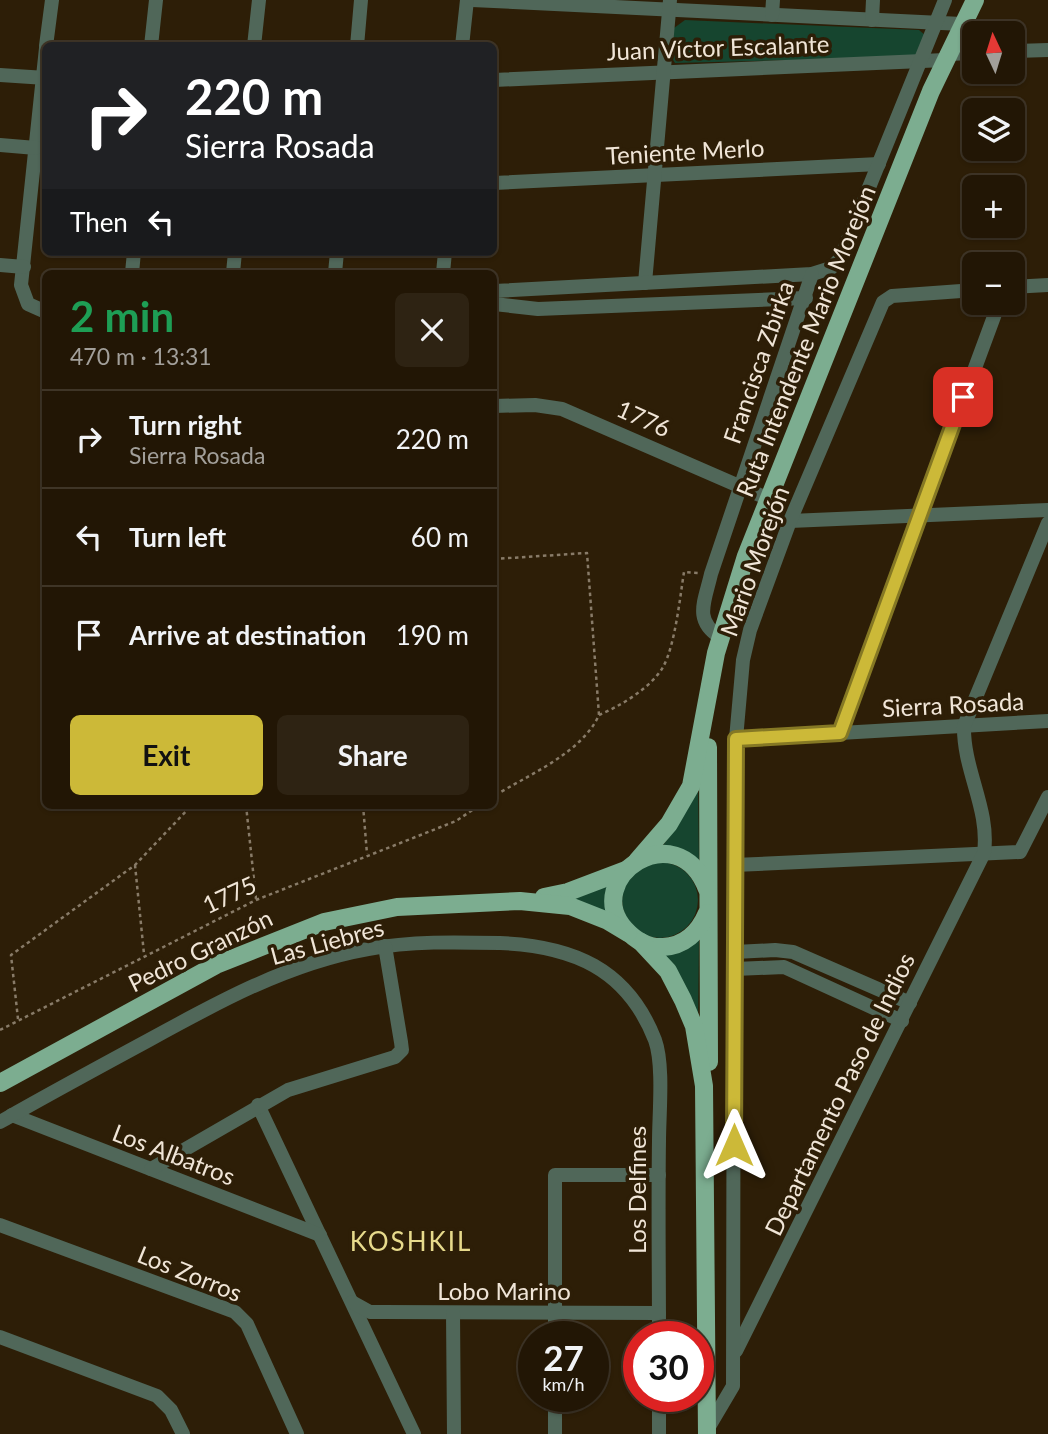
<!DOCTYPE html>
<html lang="en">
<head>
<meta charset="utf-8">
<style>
	:root { --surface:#221605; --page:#2e2313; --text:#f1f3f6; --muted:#a29f9a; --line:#3f3527; --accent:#ccb938 }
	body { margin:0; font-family:Lato,sans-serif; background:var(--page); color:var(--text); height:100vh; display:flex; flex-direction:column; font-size:26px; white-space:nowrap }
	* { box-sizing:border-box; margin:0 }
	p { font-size:23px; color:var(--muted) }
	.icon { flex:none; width:38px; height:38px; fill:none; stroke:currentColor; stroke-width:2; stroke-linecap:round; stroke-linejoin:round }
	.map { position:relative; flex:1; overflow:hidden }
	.panel { position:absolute; left:42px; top:270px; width:455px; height:539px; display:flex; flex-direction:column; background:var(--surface); border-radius:10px; box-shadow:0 2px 5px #0004,0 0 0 2px var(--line) }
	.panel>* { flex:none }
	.guide { position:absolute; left:42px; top:42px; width:455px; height:214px; border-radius:10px; box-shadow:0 2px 5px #0004,0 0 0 2px var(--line); background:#202124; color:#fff; overflow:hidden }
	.needle { width:46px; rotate:356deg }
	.fabs { position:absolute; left:962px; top:21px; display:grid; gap:14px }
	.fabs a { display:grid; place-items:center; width:63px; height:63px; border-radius:10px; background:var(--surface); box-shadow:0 2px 5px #0004,0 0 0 2px var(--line); font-size:35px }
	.speed { position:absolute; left:518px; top:1321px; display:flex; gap:14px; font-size:35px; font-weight:700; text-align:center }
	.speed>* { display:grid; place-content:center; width:91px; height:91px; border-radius:50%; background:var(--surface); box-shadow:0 2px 5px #0004,0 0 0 2px var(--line); line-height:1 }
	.speed small { font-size:18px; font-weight:400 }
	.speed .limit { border:10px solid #d22; background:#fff; color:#111 }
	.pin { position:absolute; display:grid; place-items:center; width:60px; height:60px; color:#fff; margin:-30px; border-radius:14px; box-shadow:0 4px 10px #0006 }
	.me { position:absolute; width:77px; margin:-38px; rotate:0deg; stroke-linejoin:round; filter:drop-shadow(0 0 5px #0008) }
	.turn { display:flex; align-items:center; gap:24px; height:147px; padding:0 28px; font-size:32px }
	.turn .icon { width:91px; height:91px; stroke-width:2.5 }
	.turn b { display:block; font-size:49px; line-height:60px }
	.then { display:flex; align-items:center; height:66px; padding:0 28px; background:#0003; gap:14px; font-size:26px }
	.round { display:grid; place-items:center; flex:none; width:74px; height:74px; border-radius:10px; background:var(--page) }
	.overview { display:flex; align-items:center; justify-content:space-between; height:119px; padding:0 28px }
	h1 { font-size:42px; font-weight:700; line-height:52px; color:#1e9e55 }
	.button { display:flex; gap:14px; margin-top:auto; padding:14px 28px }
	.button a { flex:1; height:80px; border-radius:10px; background:var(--accent); color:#111; font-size:28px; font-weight:700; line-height:80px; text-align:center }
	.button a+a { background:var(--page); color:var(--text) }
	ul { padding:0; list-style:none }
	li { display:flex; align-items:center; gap:21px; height:98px; padding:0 28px; border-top:2px solid var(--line) }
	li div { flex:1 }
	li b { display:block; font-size:26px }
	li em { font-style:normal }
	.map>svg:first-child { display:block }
	.green { fill:#16452f }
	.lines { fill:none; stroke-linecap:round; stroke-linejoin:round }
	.path { stroke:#887b68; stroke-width:2.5; stroke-dasharray:3.5 3.5; stroke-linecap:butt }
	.minor { stroke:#506759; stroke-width:14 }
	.major { stroke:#7cad90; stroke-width:18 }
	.route-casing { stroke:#857824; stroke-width:18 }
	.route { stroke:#ccb938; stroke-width:12 }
	.labels { text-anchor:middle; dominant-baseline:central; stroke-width:7; stroke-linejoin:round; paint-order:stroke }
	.street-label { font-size:24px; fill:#f0e5d7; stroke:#2d1e07 }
	.neighbourhood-label { font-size:26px; letter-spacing:2px; fill:#e7da8c; stroke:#2d1e07 }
</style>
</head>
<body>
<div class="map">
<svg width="1048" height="1434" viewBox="0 0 1048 1434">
	<rect width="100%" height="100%" fill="#2d1e07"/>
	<g class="green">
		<path d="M 685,20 L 919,30 L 925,35 L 915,57 L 675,63 L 672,58 L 674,28 Z"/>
		<path d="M 698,782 L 699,863 L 661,848 L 672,833 Z"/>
		<circle cx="660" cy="900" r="38"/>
		<path d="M 607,886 L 607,914 L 564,899 Z"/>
		<path d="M 699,935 L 698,1027 L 659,952 Z"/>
	</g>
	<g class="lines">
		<g class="path">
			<path d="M 494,559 L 587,553 L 599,715 C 582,753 528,775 494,796"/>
			<path d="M 599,715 C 620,706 651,688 663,667 C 675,646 680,597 684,572 L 698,573"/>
			<path d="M 246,805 L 256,899"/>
			<path d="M 363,805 L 367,854"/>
			<path d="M 135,865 L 144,954"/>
			<path d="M 18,1019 L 11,955 L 135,865 L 192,805"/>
			<path d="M 0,1030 L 256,900 L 456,821 L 480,805"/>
		</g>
		<g class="minor">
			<path d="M 472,0 L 962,24"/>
			<path d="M 772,15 L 773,0"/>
			<path d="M 872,20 L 873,0"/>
			<path d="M 46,46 L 52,0"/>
			<path d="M 151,46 L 156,0"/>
			<path d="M 254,46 L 259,0"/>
			<path d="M 357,46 L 361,0"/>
			<path d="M 462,46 L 467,0"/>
			<path d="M 46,48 L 21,285 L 28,304 L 46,312"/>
			<path d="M 1013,51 L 1048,50"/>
			<path d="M 947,54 L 975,53"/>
			<path d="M 0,75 L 46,78"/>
			<path d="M 494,80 L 945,60"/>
			<path d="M 0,145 L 36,148"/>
			<path d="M 494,183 L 879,164"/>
			<path d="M 0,265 L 24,267"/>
			<path d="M 132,273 L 134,252"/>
			<path d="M 233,273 L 235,252"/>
			<path d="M 335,273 L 337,252"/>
			<path d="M 443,273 L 445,252"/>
			<path d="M 645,283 L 670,0"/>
			<path d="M 1013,287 L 1048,285"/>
			<path d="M 494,291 L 812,274 L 831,268 L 840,259 L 945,0"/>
			<path d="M 494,304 L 538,309 L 806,298"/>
			<path d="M 494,406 L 535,405 L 562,409 L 769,499"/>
			<path d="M 790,521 L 1048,510"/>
			<path d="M 720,637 C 693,620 705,601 711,574 L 812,274"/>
			<path d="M 840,733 L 999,303"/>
			<path d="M 736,739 L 1048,721"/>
			<path d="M 734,865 L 1020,852 L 1048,797"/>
			<path d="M 735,952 L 775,950 L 793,952 L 910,1003"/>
			<path d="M 735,969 L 784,967 L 902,1021"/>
			<path d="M 258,1105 L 414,1434"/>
			<path d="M 12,1115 L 320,1235"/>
			<path d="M 0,1122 C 49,1094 99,1067 149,1040 C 218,1002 289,963 368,949 C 411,941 456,942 500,943 C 572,946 627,968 655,1040 C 664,1065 659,1114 659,1141 C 658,1206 659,1272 659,1337"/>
			<path d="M 151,1169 L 288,1090 L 395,1057 L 402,1050 L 401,1042 L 385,946"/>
			<path d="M 0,1225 L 235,1312 L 247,1324 L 297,1434"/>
			<path d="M 352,1302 L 370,1312 L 382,1312 L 659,1313"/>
			<path d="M 453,1313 L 454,1434"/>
			<path d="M 0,1337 L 157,1396 L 171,1410 L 183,1434"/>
			<path d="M 555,1337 L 555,1175 L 659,1175"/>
			<path d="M 736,1351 L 984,853 C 990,809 963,770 964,726 L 1048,523"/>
			<path d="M 659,1396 L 659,1434"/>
			<path d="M 707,1430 L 733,1386 L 734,865 L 736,739 L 743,660 L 750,630 L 790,521 L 883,302 L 892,296 L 975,290"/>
			<path d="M 555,1434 L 555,1396"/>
		</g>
		<g class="major">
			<path d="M 708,747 L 709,1062"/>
			<path d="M 637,861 L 669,824 L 691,786 L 716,653 L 746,556 L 931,91 L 975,0"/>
			<path d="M 544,897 L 568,892 L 626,870"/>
			<path d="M 707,913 C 699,932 684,946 663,947 C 648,948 635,940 625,929 C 580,879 677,812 707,889"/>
			<path d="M 641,942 L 668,971 L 683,1000 L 694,1026 L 704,1086 L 707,1434"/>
			<path d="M 0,1083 L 216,965 L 324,922 L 397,907 L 520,901 L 570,906 L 608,921 L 628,933"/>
		</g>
	</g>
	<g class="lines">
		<g class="route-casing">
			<path id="route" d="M 734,1145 L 736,739 L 840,733 L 963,397"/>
		</g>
		<use href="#route" class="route"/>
	</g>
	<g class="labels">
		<g class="street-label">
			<text transform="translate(718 47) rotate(-2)">Juan Víctor Escalante</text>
			<text transform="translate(685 151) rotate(-3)">Teniente Merlo</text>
			<text transform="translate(805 341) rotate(-68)">Ruta Intendente Mario Morejón</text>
			<text transform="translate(758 362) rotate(-71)">Francisca Zbirka</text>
			<text transform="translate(644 418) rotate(24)">1776</text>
			<text transform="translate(754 561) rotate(-70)">Mario Morejón</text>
			<text transform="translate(953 704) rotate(-3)">Sierra Rosada</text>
			<text transform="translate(229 894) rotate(-25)">1775</text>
			<text transform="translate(327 941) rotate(-15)">Las Liebres</text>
			<text transform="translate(200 950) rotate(-26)">Pedro Granzón</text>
			<text transform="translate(839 1094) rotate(-64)">Departamento Paso de Indios</text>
			<text transform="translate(174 1154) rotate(21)">Los Albatros</text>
			<text transform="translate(636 1190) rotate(-90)">Los Delfines</text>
			<text transform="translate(190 1273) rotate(22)">Los Zorros</text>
			<text x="504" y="1290">Lobo Marino</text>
		</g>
		<g class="neighbourhood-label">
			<text x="411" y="1241">KOSHKIL</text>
		</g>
	</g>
</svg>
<div class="fabs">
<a><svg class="needle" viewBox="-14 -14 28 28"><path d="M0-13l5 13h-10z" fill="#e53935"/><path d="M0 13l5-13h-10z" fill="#a29f9a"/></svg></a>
<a><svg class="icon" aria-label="layers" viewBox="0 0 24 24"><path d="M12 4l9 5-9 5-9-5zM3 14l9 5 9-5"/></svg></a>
<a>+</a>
<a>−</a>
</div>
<div class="speed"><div>27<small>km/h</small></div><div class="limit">30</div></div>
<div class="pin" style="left:963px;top:397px;background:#d93025"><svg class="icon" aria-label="arrive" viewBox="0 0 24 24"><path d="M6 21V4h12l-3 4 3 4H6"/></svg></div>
<svg class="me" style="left:734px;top:1145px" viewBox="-20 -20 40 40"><path d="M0-17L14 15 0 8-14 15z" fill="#ccb938" stroke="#fff" stroke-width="4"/></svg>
<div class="guide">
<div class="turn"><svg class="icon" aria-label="right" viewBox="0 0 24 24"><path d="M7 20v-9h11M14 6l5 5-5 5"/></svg><div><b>220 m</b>Sierra Rosada</div></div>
<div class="then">Then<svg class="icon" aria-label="left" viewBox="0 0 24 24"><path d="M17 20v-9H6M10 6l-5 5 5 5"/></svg></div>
</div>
<section class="panel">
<div class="overview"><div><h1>2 min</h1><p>470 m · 13:31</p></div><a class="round"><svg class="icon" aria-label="close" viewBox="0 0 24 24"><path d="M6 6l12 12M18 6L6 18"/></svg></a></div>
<ul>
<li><svg class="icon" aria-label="right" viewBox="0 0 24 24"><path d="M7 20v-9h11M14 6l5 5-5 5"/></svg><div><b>Turn right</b><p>Sierra Rosada</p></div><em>220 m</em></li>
<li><svg class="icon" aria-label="left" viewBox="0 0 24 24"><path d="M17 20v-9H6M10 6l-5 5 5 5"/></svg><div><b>Turn left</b></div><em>60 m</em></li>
<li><svg class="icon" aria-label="arrive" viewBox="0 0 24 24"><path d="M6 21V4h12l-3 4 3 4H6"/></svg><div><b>Arrive at destination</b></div><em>190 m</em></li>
</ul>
<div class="button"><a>Exit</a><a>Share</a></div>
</section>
</div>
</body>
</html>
